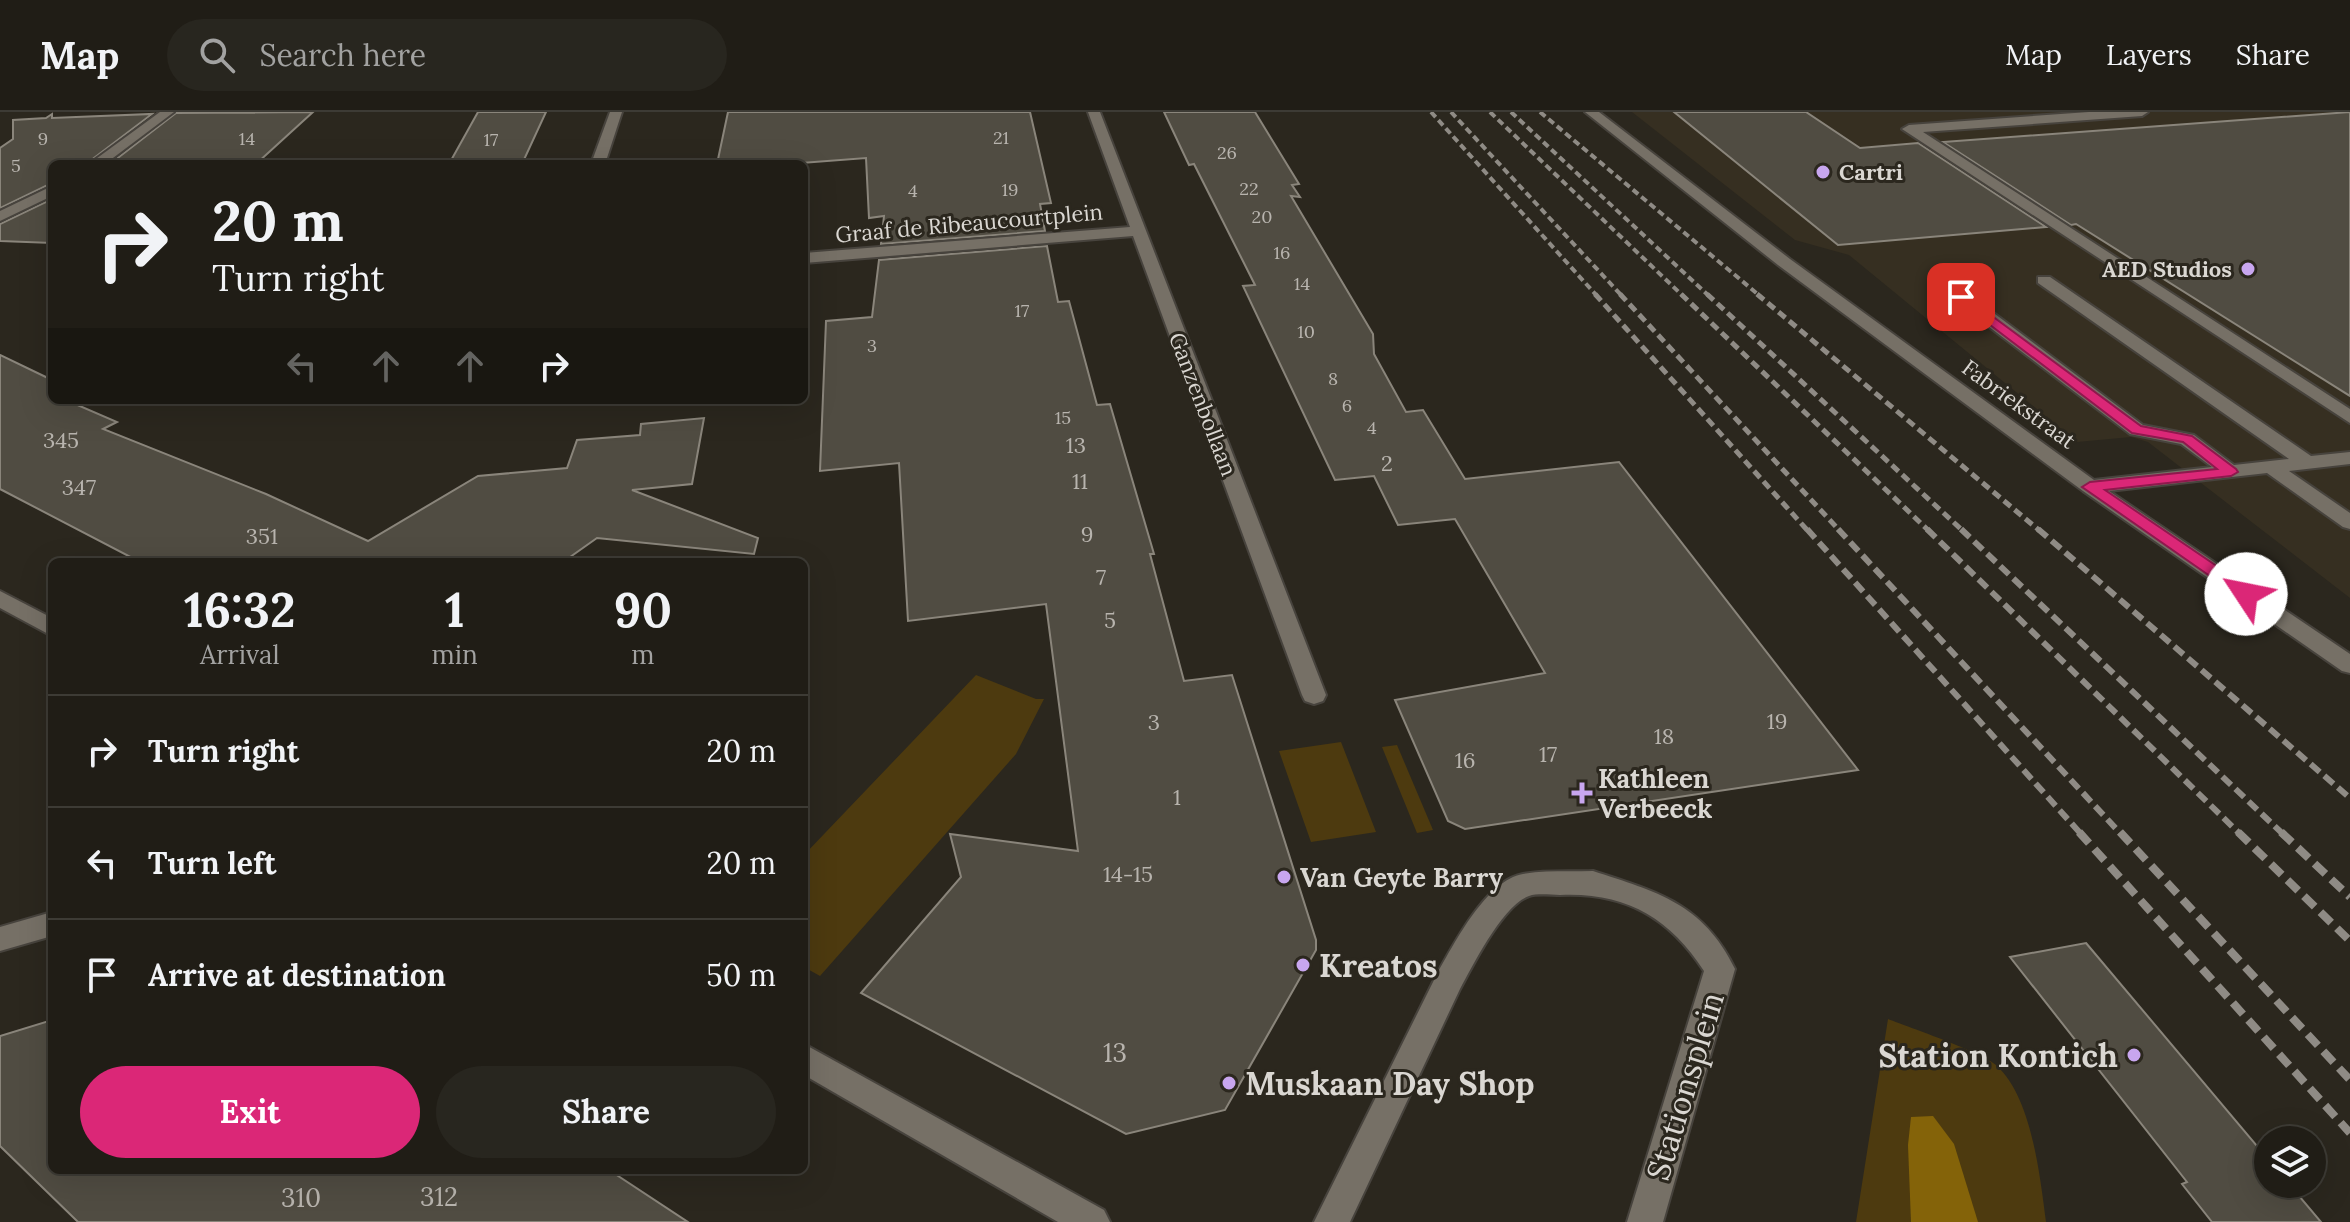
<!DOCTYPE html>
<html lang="en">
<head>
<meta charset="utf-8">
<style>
	:root { --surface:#201d16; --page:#28261f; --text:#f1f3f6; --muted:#a2a2a1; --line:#3d3b35; --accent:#db2777 }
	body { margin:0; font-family:Lora,serif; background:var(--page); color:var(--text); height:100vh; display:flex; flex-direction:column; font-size:30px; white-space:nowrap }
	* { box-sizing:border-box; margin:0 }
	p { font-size:26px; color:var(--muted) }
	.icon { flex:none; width:44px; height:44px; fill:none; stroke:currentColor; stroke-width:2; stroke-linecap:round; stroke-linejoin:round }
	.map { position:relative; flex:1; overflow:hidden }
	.panel { position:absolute; left:48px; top:446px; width:760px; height:616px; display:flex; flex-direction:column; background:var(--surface); border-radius:12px; box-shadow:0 8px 32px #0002,0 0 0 2px var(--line) }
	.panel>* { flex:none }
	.guide { position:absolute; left:48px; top:48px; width:760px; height:244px; border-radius:12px; box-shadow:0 8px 32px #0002,0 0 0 2px var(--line); background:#201d16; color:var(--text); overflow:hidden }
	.tools { position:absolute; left:2254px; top:1014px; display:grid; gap:16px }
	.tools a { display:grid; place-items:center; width:72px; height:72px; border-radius:50%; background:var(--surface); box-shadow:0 8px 32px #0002,0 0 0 2px var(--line); font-size:40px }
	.pin { position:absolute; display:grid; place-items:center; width:68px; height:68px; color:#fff; margin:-34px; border-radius:16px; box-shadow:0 4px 12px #0006 }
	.me { position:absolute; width:88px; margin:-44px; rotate:304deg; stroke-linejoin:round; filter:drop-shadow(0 0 6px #0008) }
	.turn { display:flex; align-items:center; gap:28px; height:168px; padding:0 32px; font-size:36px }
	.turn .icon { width:104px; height:104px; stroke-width:2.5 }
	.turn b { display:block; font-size:56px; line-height:68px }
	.lanes { display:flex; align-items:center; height:76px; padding:0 32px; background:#0003; justify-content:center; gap:40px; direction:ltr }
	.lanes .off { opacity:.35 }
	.eta { display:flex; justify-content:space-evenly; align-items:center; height:136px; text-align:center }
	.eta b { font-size:48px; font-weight:700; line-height:56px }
	.action { display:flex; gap:16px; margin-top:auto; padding:16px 32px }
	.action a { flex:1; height:92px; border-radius:48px; background:var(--accent); color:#fff; font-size:32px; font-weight:700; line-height:92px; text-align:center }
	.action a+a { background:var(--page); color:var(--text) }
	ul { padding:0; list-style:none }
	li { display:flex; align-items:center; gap:24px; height:112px; padding:0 32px; border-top:2px solid var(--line) }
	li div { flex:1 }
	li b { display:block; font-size:30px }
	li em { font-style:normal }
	header { display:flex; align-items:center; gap:48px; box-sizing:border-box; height:112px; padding:0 40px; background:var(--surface); border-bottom:2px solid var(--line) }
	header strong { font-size:38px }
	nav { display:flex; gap:44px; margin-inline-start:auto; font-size:28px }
	.search { width:560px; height:72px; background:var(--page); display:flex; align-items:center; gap:20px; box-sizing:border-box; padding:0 28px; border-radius:44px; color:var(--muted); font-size:30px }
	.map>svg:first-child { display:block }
	.built { fill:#362f21 }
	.green { fill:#4d3a0f }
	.water { fill:#846309 }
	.building { fill:#504c42; stroke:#8a857b; stroke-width:2 }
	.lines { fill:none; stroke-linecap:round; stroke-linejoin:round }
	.minor-casing { stroke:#47433d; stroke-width:4 }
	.minor { fill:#767066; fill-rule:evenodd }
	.rail-far3 { stroke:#8f8b85; stroke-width:4; stroke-dasharray:7 4; stroke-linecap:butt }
	.rail-far2 { stroke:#8f8b85; stroke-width:5; stroke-dasharray:9 5; stroke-linecap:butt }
	.rail-far1 { stroke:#8f8b85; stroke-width:6; stroke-dasharray:12 6; stroke-linecap:butt }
	.rail { stroke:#8f8b85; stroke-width:8; stroke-dasharray:15 8; stroke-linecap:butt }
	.route { fill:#db2777; stroke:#8e194d; stroke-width:2 }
	.poi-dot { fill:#c8a6ef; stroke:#2b271e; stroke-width:3 }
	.labels { text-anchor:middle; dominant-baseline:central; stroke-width:6; stroke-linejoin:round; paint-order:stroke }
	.far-number-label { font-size:18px; fill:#b8b4ae }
	.far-poi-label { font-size:22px; font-weight:bold; fill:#dad7d2; stroke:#2b271e; text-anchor:start }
	.far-street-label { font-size:22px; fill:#dad7d2; stroke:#2b271e }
	.number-label { font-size:22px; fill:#b8b4ae }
	.poi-label { font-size:26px; font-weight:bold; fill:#dad7d2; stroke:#2b271e; text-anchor:start }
	.near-number-label { font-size:26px; fill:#b8b4ae }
	.near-poi-label { font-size:32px; font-weight:bold; fill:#dad7d2; stroke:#2b271e; text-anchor:start }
	.near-street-label { font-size:32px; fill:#dad7d2; stroke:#2b271e }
</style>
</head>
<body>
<header>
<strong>Map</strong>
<div class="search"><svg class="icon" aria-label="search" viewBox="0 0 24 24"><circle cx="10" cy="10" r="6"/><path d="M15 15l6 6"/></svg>Search here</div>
<nav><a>Map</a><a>Layers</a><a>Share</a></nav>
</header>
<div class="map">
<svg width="2350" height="1110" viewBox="0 0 2350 1110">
	<rect width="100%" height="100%" fill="#2b271e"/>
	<path class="built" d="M 1632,0 L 2350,0 L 2350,486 L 2148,330 L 2131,325 L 2077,330 L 1849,143 L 1795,128 Z"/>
	<g class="green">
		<path d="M 976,563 L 1036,587 L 1044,587 L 1016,642 L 820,864 L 804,855 L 804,743 Z"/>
		<path d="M 1341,630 L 1376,720 L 1311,730 L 1279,639 Z"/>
		<path d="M 1397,633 L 1433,718 L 1417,721 L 1382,635 Z"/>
		<path d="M 1888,907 C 1911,916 1981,940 1996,953 C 2032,985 2040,1065 2046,1110 L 1856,1110 Z"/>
	</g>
	<path class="water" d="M 1933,1004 L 1954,1032 L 1978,1110 L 1911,1110 L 1908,1033 L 1911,1005 Z"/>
	<g class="building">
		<path d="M 313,0 L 256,52 L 110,52 L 176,1 Z"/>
		<path d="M 478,0 L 546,0 L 522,52 L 449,52 Z"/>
		<path d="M 728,0 L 1030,0 L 1051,91 L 1040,92 L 1045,119 L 881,132 L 884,104 L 869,106 L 866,46 L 788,52 L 717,52 Z"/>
		<path d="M 1164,0 L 1255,0 L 1299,72 L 1292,73 L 1300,85 L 1291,84 L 1373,222 L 1374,242 L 1406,300 L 1423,298 L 1465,367 L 1619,350 L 1858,658 L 1465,717 L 1448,709 L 1395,588 L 1545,561 L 1455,407 L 1398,413 L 1374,364 L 1335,368 L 1243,174 L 1255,173 L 1194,52 L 1189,53 Z"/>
		<path d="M 1674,0 L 1806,0 L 1860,36 L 1918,31 L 2046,115 L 1838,133 Z"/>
		<path d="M 2350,0 L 2350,284 L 2076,112 L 2071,113 L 1943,30 Z"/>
		<path d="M 52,2 L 52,6 L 152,2 L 86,52 L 52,52 L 52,71 L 0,96 L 0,36 L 13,27 L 13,8 L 46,6 Z"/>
		<path d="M 52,87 L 52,131 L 0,129 L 0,112 Z"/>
		<path d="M 1047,134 L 1058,190 L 1069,189 L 1097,293 L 1110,292 L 1154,442 L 1150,442 L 1184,569 L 1232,563 L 1316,828 L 1316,838 L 1225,998 L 1126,1022 L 861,881 L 961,765 L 950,722 L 1078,739 L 1046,492 L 908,509 L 899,351 L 820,359 L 826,209 L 872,205 L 879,148 Z"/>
		<path d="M 0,243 L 52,268 L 52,288 L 66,288 L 117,310 L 103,317 L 266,382 L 368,429 L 478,364 L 567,356 L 577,328 L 640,323 L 641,312 L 704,306 L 692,372 L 632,378 L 758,426 L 754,442 L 597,426 L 563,450 L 140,450 L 0,377 Z"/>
		<path d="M 2086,831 L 2268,1047 L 2268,1072 L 2289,1072 L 2321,1110 L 2212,1110 L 2182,1072 L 2187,1070 L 2010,845 Z"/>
		<path d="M 52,908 L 52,1058 L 609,1058 L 688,1110 L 78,1110 L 0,1034 L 0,924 Z"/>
	</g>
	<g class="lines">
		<g class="minor-casing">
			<g id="minor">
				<path d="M 160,0 L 174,0 L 105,52 L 89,52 Z"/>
				<path d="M 610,0 L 622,0 L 605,52 L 591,52 Z"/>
				<path d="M 1088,0 L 1100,0 L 1326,583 L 1323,589 L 1314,592 L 1305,589 L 1302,583 L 1133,124 L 804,151 L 804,141 L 1130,115 Z"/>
				<path d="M 1585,0 L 1599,0 L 1790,147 L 2094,368 L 2212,355 L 2181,332 L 2130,322 L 1955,189 L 1953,185 L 1955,181 L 1967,181 L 2143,313 L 2194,323 L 2234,353 L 2289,347 L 2038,171 L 2038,165 L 2050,165 L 2311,344 L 2350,340 L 2350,352 L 2289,359 L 2350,401 L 2350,417 L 2343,415 L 2267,361 L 2109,379 L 2350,542 L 2350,561 L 2342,559 L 2083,379 L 1778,153 Z"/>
				<path d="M 2089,0 L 2148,0 L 2142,4 L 1923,20 L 2350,297 L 2350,311 L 1902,17 L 1909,13 Z"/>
				<path d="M 52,74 L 52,84 L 0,109 L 0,99 Z"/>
				<path d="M 0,479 L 52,506 L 52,524 L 0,496 Z"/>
				<path d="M 1593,759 C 1657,780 1703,791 1735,857 L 1663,1110 L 1627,1110 L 1704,859 C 1669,805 1625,780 1560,783 C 1551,783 1538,781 1529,784 C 1503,793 1473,853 1460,877 L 1350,1110 L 1314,1110 L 1438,860 C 1455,830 1487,768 1523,762 C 1545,758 1570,760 1593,759 Z"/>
				<path d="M 52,800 L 52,824 L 0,839 L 0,815 Z"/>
				<path d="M 804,932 L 1104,1098 L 1110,1110 L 1058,1110 L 804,963 Z"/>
			</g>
		</g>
		<use href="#minor" class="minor"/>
		<g class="rail-far3">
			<path d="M 1431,0 L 1597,184"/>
			<path d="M 1451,0 L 1622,184"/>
			<path d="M 1490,0 L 1683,184"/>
			<path d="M 1511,0 L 1709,184"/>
			<path d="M 1540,0 L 1760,184"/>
		</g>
		<g class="rail-far2">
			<path d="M 1595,182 L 1808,419"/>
			<path d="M 1620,182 L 1840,419"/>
			<path d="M 1681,182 L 1929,419"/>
			<path d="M 1707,182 L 1963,419"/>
			<path d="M 1757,182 L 2040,419"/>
		</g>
		<g class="rail-far1">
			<path d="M 1807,417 L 2081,722"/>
			<path d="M 1838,417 L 2121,722"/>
			<path d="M 1927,417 L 2240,722"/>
			<path d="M 1961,417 L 2283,722"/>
			<path d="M 2038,417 L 2350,686"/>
		</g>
		<g class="rail">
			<path d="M 2079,720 L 2350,1021"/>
			<path d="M 2120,720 L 2350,968"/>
			<path d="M 2238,720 L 2350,829"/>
			<path d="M 2281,720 L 2350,785"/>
		</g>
	</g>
	<path class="route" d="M 1961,181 L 2141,314 L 2192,324 L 2236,357 L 2238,360 L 2231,364 L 2105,378 L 2252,478 L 2255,482 L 2252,485 L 2240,485 L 2082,375 L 2090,370 L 2217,357 L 2183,330 L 2132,321 L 1956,187 L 1954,185 Z"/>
	<g class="poi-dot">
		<circle cx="1823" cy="60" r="8"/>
		<circle cx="2248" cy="157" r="8"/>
		<path d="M1578 669h8v8h8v8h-8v8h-8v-8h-8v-8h8z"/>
		<circle cx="1284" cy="765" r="8"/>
		<circle cx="1303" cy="853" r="8"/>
		<circle cx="2134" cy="943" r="8"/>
		<circle cx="1229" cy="971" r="8"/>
	</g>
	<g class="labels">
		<g class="far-number-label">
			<text x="1001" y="25">21</text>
			<text x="43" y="26">9</text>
			<text x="247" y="26">14</text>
			<text x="491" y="27">17</text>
			<text x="1227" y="40">26</text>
			<text x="16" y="53">5</text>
			<text x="1249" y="76">22</text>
			<text x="1010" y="77">19</text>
			<text x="913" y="78">4</text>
			<text x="1262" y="104">20</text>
			<text x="1282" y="140">16</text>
			<text x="1302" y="171">14</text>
			<text x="1022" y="198">17</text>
			<text x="1306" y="219">10</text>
			<text x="872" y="233">3</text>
			<text x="1333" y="266">8</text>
			<text x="1347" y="293">6</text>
			<text x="1063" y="305">15</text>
			<text x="1372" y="315">4</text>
		</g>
		<g class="far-poi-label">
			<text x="1839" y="60">Cartri</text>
			<text x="2232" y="157" text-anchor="end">AED Studios</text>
		</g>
		<g class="far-street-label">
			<text transform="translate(969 111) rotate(-5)">Graaf de Ribeaucourtplein</text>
			<text transform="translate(1203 292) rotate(69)">Ganzenbollaan</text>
			<text transform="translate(2019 292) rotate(36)">Fabriekstraat</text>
		</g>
		<g class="number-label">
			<text x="61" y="328">345</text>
			<text x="1076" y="333">13</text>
			<text x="1387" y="351">2</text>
			<text x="1080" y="369">11</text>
			<text x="79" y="375">347</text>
			<text x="1087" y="422">9</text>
			<text x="262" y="424">351</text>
			<text x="1101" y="465">7</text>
			<text x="1110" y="508">5</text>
			<text x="1777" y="609">19</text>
			<text x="1154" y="610">3</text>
			<text x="1664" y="624">18</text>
			<text x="1548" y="642">17</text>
			<text x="1465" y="648">16</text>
			<text x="1177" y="685">1</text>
			<text x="1128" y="762">14-15</text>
		</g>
		<g class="poi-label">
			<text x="1598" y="666">Kathleen<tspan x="1598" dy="30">Verbeeck</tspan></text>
			<text x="1300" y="765">Van Geyte Barry</text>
		</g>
		<g class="near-number-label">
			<text x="1115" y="940">13</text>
			<text x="439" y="1084">312</text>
			<text x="301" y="1085">310</text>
		</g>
		<g class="near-poi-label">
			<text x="1319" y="853">Kreatos</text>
			<text x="2118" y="943" text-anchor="end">Station Kontich</text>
			<text x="1245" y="971">Muskaan Day Shop</text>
		</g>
		<g class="near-street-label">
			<text transform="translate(1685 974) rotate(-73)">Stationsplein</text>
		</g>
	</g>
</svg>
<div class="tools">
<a><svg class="icon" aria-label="layers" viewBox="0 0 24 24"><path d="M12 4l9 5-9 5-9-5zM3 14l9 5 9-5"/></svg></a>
</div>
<div class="pin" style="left:1961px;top:185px;background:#d93025"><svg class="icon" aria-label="arrive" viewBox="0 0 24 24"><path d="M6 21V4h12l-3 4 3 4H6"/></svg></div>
<svg class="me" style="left:2246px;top:482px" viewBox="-20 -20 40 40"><circle r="19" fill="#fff"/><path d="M0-13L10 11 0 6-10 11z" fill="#db2777"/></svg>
<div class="guide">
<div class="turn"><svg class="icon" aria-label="right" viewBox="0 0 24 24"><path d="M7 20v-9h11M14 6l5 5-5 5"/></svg><div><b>20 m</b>Turn right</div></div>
<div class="lanes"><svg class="icon off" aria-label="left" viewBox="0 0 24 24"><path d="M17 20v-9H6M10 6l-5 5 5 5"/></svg><svg class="icon off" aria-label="ahead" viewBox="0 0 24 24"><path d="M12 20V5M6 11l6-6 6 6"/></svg><svg class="icon off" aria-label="ahead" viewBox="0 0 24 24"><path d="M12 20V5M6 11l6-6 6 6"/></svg><svg class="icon" aria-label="right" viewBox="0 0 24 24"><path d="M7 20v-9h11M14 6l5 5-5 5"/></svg></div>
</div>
<section class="panel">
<div class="eta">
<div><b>16:32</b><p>Arrival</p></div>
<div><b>1</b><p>min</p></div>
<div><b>90</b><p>m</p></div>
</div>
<ul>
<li><svg class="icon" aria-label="right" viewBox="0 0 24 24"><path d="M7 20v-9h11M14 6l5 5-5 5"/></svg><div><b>Turn right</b></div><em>20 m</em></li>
<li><svg class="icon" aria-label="left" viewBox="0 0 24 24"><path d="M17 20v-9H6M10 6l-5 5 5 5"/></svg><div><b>Turn left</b></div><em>20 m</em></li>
<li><svg class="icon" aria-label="arrive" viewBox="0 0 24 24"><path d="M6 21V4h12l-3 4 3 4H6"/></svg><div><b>Arrive at destination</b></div><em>50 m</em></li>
</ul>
<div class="action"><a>Exit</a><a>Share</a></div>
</section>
</div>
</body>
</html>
